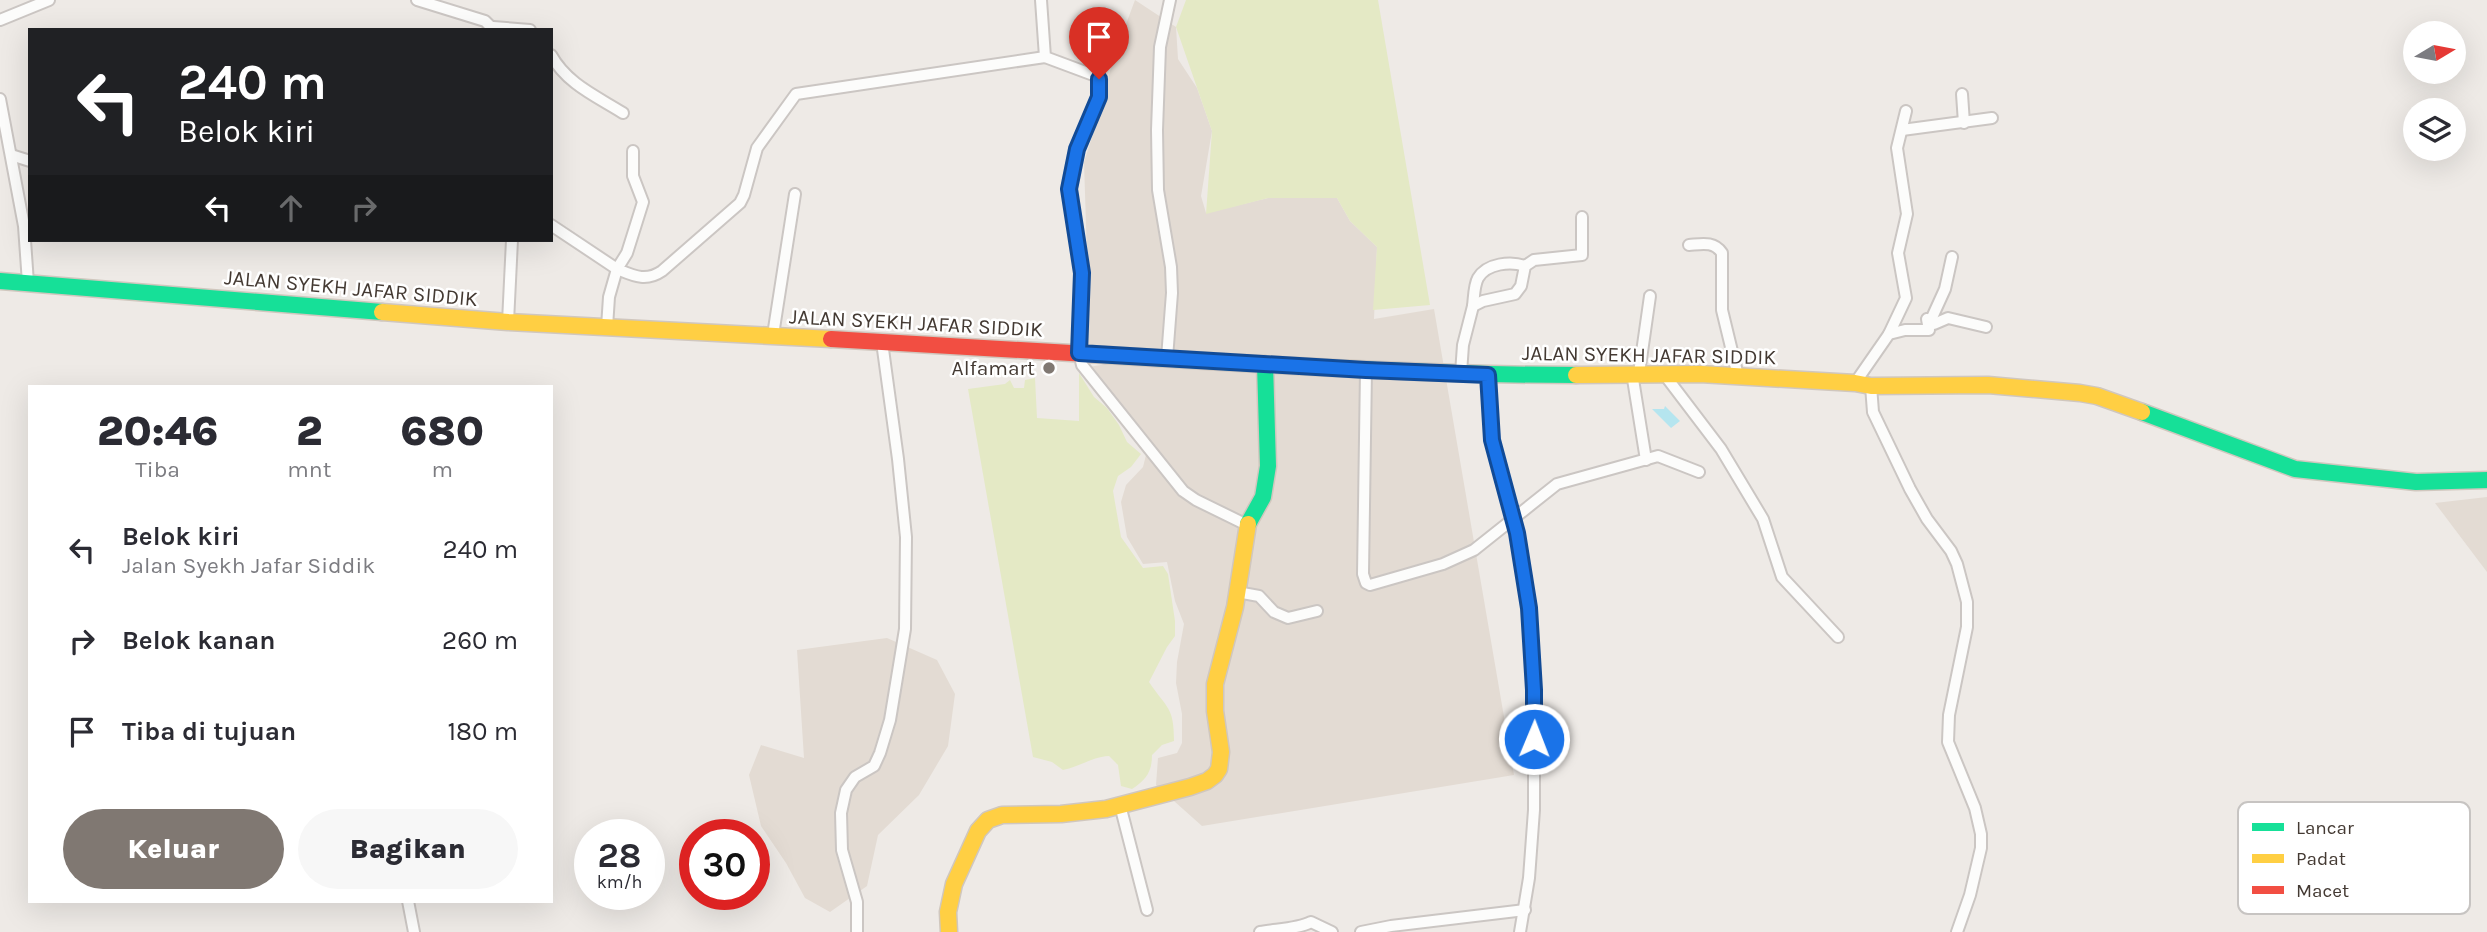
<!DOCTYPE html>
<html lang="id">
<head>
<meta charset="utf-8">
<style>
	:root { --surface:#fff; --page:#f7f7f7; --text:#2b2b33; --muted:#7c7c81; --accent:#807872 }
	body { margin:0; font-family:Karla,sans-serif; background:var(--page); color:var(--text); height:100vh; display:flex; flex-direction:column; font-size:26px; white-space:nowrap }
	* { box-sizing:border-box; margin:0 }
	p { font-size:23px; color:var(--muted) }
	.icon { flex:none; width:38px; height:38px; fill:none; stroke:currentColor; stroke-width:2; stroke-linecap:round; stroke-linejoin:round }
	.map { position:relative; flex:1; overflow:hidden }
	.details { position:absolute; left:28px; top:385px; width:525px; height:518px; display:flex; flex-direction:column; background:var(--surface); border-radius:0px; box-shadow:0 7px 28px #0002 }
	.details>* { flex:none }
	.hud { position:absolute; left:28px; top:28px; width:525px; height:214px; border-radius:0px; box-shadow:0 7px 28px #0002; background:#202124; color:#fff; overflow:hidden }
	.needle { width:46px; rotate:80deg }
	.controls { position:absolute; left:2403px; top:21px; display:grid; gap:14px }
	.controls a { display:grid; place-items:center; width:63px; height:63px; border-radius:50%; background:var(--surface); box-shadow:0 7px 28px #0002; font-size:35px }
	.speed { position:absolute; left:574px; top:819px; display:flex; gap:14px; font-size:35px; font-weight:700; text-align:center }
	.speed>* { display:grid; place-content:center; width:91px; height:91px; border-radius:50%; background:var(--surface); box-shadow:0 7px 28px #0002; line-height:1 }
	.speed small { font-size:18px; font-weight:400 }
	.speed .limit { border:10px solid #d22; background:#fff; color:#111 }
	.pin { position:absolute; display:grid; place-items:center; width:60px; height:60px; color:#fff; margin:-72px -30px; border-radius:50% 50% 50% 0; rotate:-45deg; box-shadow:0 0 7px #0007 }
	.pin .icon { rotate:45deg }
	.me { position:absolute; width:77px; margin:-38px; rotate:1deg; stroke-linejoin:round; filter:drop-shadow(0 0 5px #0008) }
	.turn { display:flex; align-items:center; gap:24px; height:147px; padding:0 35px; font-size:32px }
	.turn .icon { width:91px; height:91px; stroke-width:2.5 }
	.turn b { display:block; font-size:49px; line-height:60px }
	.lanes { display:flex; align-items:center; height:66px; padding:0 35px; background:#0003; justify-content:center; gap:35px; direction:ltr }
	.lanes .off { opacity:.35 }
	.eta { display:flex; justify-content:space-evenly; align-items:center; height:119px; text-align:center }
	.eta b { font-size:42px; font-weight:800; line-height:49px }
	.cta { display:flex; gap:14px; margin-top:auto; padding:14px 35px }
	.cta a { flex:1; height:80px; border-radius:42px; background:var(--accent); color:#fff; font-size:28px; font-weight:800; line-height:80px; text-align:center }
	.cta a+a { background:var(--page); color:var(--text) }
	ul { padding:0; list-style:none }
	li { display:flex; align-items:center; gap:21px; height:91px; padding:0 35px }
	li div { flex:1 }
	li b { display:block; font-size:26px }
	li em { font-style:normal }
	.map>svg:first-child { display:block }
	.residential { fill:#e3dbd3 }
	.green { fill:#e4e9c5 }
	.water { fill:#b5e5ef }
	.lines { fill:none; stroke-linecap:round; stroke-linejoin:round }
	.street-casing { stroke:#cbc6c3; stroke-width:14 }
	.fast-casing { stroke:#d0c7be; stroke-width:19 }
	.slow-casing { stroke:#d0c7be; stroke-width:19 }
	.jam-casing { stroke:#d0c7be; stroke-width:19 }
	.street { stroke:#fcfcfb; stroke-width:10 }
	.fast { stroke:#16e098; stroke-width:16 }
	.slow { stroke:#ffcf43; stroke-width:16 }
	.jam { stroke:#f24e42; stroke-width:16 }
	.route-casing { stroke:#114b97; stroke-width:18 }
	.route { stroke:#1a73e8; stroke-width:12 }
	.poi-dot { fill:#807872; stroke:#fff; stroke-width:2.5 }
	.labels { text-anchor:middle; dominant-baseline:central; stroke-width:5; stroke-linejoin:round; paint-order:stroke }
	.street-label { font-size:21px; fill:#443a33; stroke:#fff }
	.poi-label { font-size:21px; fill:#443a33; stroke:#fff; text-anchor:end }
	.key { fill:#fff; stroke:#c7c4c2; stroke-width:2 }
	.key-label { font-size:19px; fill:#443a33 }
</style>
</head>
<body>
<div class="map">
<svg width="2487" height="932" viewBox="0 0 2487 932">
	<rect width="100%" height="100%" fill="#eeeae6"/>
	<g class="residential">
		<path d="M 1135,0 L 1176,27 L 1178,59 L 1197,88 L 1212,131 L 1201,196 L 1206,213 L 1268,198 L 1337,198 L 1350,221 L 1377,247 L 1374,319 L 1434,309 L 1514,775 L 1202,826 L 1156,785 L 1158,758 L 1177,753 L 1182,743 L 1182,714 L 1176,683 L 1177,662 L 1184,624 L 1175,601 L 1167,562 L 1143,564 L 1127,537 L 1121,502 L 1126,485 L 1143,467 L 1146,455 L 1106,405 L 1093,385 L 1086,379 L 1082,368 L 1176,353 L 1084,348 L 1087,256 L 1084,162 L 1101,109 L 1113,59 Z"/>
		<path d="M 2487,497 L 2487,572 L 2435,503 Z"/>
		<path d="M 887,638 L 937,660 L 955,694 L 948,746 L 919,795 L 878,835 L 867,886 L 830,912 L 805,898 L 786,863 L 761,826 L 749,775 L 761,745 L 804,758 L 797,650 Z"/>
	</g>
	<g class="green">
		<path d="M 1186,0 L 1378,0 L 1430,305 L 1373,310 L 1377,247 L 1350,221 L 1337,198 L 1268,198 L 1206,214 L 1212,131 L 1176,27 Z"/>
		<path d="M 1079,373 L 1094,397 L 1107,408 L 1119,425 L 1127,442 L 1141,454 L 1131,467 L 1118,476 L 1113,491 L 1121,537 L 1143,568 L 1163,566 L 1168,574 L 1175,621 L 1175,636 L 1167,647 L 1149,682 C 1167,709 1174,706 1174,741 L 1162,745 L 1152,755 C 1152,772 1146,780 1132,789 L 1121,786 L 1118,765 L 1109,756 C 1092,757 1079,767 1063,770 L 1052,762 L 1033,757 L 968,389 L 1005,384 L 1010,380 L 1014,388 L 1024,388 L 1025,380 L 1035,378 L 1037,418 L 1079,421 Z"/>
	</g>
	<path class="water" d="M 1665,406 L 1680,421 L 1671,428 L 1652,409 L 1664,409 Z"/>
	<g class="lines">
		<g class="street-casing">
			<g id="street">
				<path d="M 417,0 L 485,21 L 494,30"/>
				<path d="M 1041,0 L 1045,57 L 1096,76 L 1101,86 L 1099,97 L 1077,150 L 1069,189 L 1082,273 L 1079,353 L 1082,365 L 1183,491 L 1196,500 L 1247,525"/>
				<path d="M 0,20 L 49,0"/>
				<path d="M 493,27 L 530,30"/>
				<path d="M 551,55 C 567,84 596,96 623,113"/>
				<path d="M 1962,94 L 1964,123"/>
				<path d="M 0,99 L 24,226 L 28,283"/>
				<path d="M 1902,130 L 1992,118"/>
				<path d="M 633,151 L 633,176 L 643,202 L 627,253 L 617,269 C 634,276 646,282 662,271 L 740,203 L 744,195 L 757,148 L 796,94 L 1045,57"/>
				<path d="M 11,155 L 30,161"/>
				<path d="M 551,225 L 617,269 L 609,297 L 607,327"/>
				<path d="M 1689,245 C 1702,244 1714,241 1722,253 L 1722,310 L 1738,376"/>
				<path d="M 1473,306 C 1474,298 1474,285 1478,278 C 1487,263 1511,261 1525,266"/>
				<path d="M 508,322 L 512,240"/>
				<path d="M 1930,322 L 1945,289 L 1952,257"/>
				<path d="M 1889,334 L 1906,298 L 1898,253 L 1907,214 L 1897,148 L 1906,111"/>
				<path d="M 773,335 L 795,194"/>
				<path d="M 1167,358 L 1172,293 L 1171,267 L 1158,190 L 1157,130 L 1160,47 L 1170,0"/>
				<path d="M 1366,370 L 1363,574 L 1366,583 L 1370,585 L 1443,564 L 1474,550 L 1557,484 L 1658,456 L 1699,472"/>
				<path d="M 1461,373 L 1463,345 L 1473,306 L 1483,301 L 1515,294 L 1521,286 L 1525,266 L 1534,260 L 1582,255 L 1582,217"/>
				<path d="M 1632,373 L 1646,460"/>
				<path d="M 1639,373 L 1650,296"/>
				<path d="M 1664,374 L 1721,449 L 1763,519 L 1782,577 L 1838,637"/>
				<path d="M 1488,375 L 1492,440 L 1517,533 L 1529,608 L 1534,690 L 1534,810 L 1529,878 L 1520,932"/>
				<path d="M 1855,383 L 1889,334 L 1905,330 L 1929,330 L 1927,319 L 1934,324 L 1948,318 L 1986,327"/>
				<path d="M 1871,386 L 1873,412 L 1910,489 L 1927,519 L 1951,551 L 1957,564 L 1967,602 L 1967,627 L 1949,715 L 1948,742 L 1975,808 L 1981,834 L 1981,848 L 1970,895 L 1957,932"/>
				<path d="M 1237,592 L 1259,596 L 1274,612 L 1288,618 L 1317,611"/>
				<path d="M 1120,805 L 1147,910"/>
				<path d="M 408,901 L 414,932"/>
				<path d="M 857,932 L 857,902 L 842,850 L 841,813 L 846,790 L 855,777 L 874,766 L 880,753 L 890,720 L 905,629 L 906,537 L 898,459 L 882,342"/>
				<path d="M 1260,932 C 1276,929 1298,929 1311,922 L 1332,932"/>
				<path d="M 1361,932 L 1391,926 L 1525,910"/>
			</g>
		</g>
		<g class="fast-casing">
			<g id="fast">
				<path d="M 0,281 L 382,312"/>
				<path d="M 1105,355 C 1262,364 1419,375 1576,375"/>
				<path d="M 2142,412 L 2295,469 L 2416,482 L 2487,480"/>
				<path d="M 1248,524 L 1263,497 L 1268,466 L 1265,364"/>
			</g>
		</g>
		<g class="slow-casing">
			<g id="slow">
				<path d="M 382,312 L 508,322 L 831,339"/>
				<path d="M 1576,375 L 1700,374 L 1855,383 L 1871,386 L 1988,385 L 2080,393 L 2097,396 L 2142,412"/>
				<path d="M 949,932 L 948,912 L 954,884 L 978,831 L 988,820 L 1002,815 L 1061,814 L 1106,809 L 1190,787 L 1207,781 L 1215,775 L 1219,769 L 1221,752 L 1215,711 L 1215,684 L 1235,607 L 1248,524"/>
			</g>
		</g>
		<g class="jam-casing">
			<path id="jam" d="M 831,339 L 1105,355"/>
		</g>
		<use href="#street" class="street"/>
		<use href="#fast" class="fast"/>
		<use href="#slow" class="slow"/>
		<use href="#jam" class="jam"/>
	</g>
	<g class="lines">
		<g class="route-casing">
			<path id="route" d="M 1099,79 L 1099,97 L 1077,149 L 1069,189 L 1082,273 L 1079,353 L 1366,370 L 1488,375 L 1492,440 L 1517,533 L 1529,608 L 1534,690 L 1534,739"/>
		</g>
		<use href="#route" class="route"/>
	</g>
	<circle class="poi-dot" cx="1049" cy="368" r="7"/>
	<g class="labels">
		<g class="street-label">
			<text transform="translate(351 288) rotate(5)">JALAN SYEKH JAFAR SIDDIK</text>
			<text transform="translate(916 323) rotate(3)">JALAN SYEKH JAFAR SIDDIK</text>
			<text transform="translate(1649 355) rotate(1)">JALAN SYEKH JAFAR SIDDIK</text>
		</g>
		<g class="poi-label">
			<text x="1035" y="368">Alfamart</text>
		</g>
	</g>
	<rect x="2238" y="802" width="232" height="112" rx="10" class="key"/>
	<rect x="2252" y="823" width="32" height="8" fill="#16e098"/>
	<rect x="2252" y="854" width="32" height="9" fill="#ffcf43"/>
	<rect x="2252" y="886" width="32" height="8" fill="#f24e42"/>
	<g class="key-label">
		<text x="2296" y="834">Lancar</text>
		<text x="2296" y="865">Padat</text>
		<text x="2296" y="897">Macet</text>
	</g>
</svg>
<div class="controls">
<a><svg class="needle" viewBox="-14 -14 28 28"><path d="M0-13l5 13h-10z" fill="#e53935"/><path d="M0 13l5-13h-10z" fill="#7c7c81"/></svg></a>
<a><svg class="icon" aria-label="layers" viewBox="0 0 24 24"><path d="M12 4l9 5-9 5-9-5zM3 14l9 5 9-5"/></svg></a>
</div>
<div class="speed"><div>28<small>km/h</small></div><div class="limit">30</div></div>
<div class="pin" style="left:1099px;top:79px;background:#d93025"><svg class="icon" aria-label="arrive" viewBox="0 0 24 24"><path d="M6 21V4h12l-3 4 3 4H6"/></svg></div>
<svg class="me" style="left:1534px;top:739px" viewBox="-20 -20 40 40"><circle r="17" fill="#1a73e8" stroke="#fff" stroke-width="3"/><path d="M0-11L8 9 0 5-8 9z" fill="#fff"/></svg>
<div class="hud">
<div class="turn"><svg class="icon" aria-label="left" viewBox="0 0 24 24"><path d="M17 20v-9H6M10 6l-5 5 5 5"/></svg><div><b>240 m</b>Belok kiri</div></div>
<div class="lanes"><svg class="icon" aria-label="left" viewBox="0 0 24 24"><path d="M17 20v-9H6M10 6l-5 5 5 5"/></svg><svg class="icon off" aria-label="ahead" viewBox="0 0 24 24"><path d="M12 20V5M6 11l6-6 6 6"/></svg><svg class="icon off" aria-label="right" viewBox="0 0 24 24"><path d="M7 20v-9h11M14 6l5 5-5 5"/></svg></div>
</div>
<section class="details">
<div class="eta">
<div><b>20:46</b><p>Tiba</p></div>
<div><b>2</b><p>mnt</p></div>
<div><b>680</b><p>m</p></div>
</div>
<ul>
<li><svg class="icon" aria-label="left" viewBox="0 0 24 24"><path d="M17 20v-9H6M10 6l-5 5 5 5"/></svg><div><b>Belok kiri</b><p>Jalan Syekh Jafar Siddik</p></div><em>240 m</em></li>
<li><svg class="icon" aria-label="right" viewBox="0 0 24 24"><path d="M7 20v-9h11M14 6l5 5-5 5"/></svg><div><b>Belok kanan</b></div><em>260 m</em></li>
<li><svg class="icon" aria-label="arrive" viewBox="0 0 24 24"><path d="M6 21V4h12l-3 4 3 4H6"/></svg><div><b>Tiba di tujuan</b></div><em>180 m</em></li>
</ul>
<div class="cta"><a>Keluar</a><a>Bagikan</a></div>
</section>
</div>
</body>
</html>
